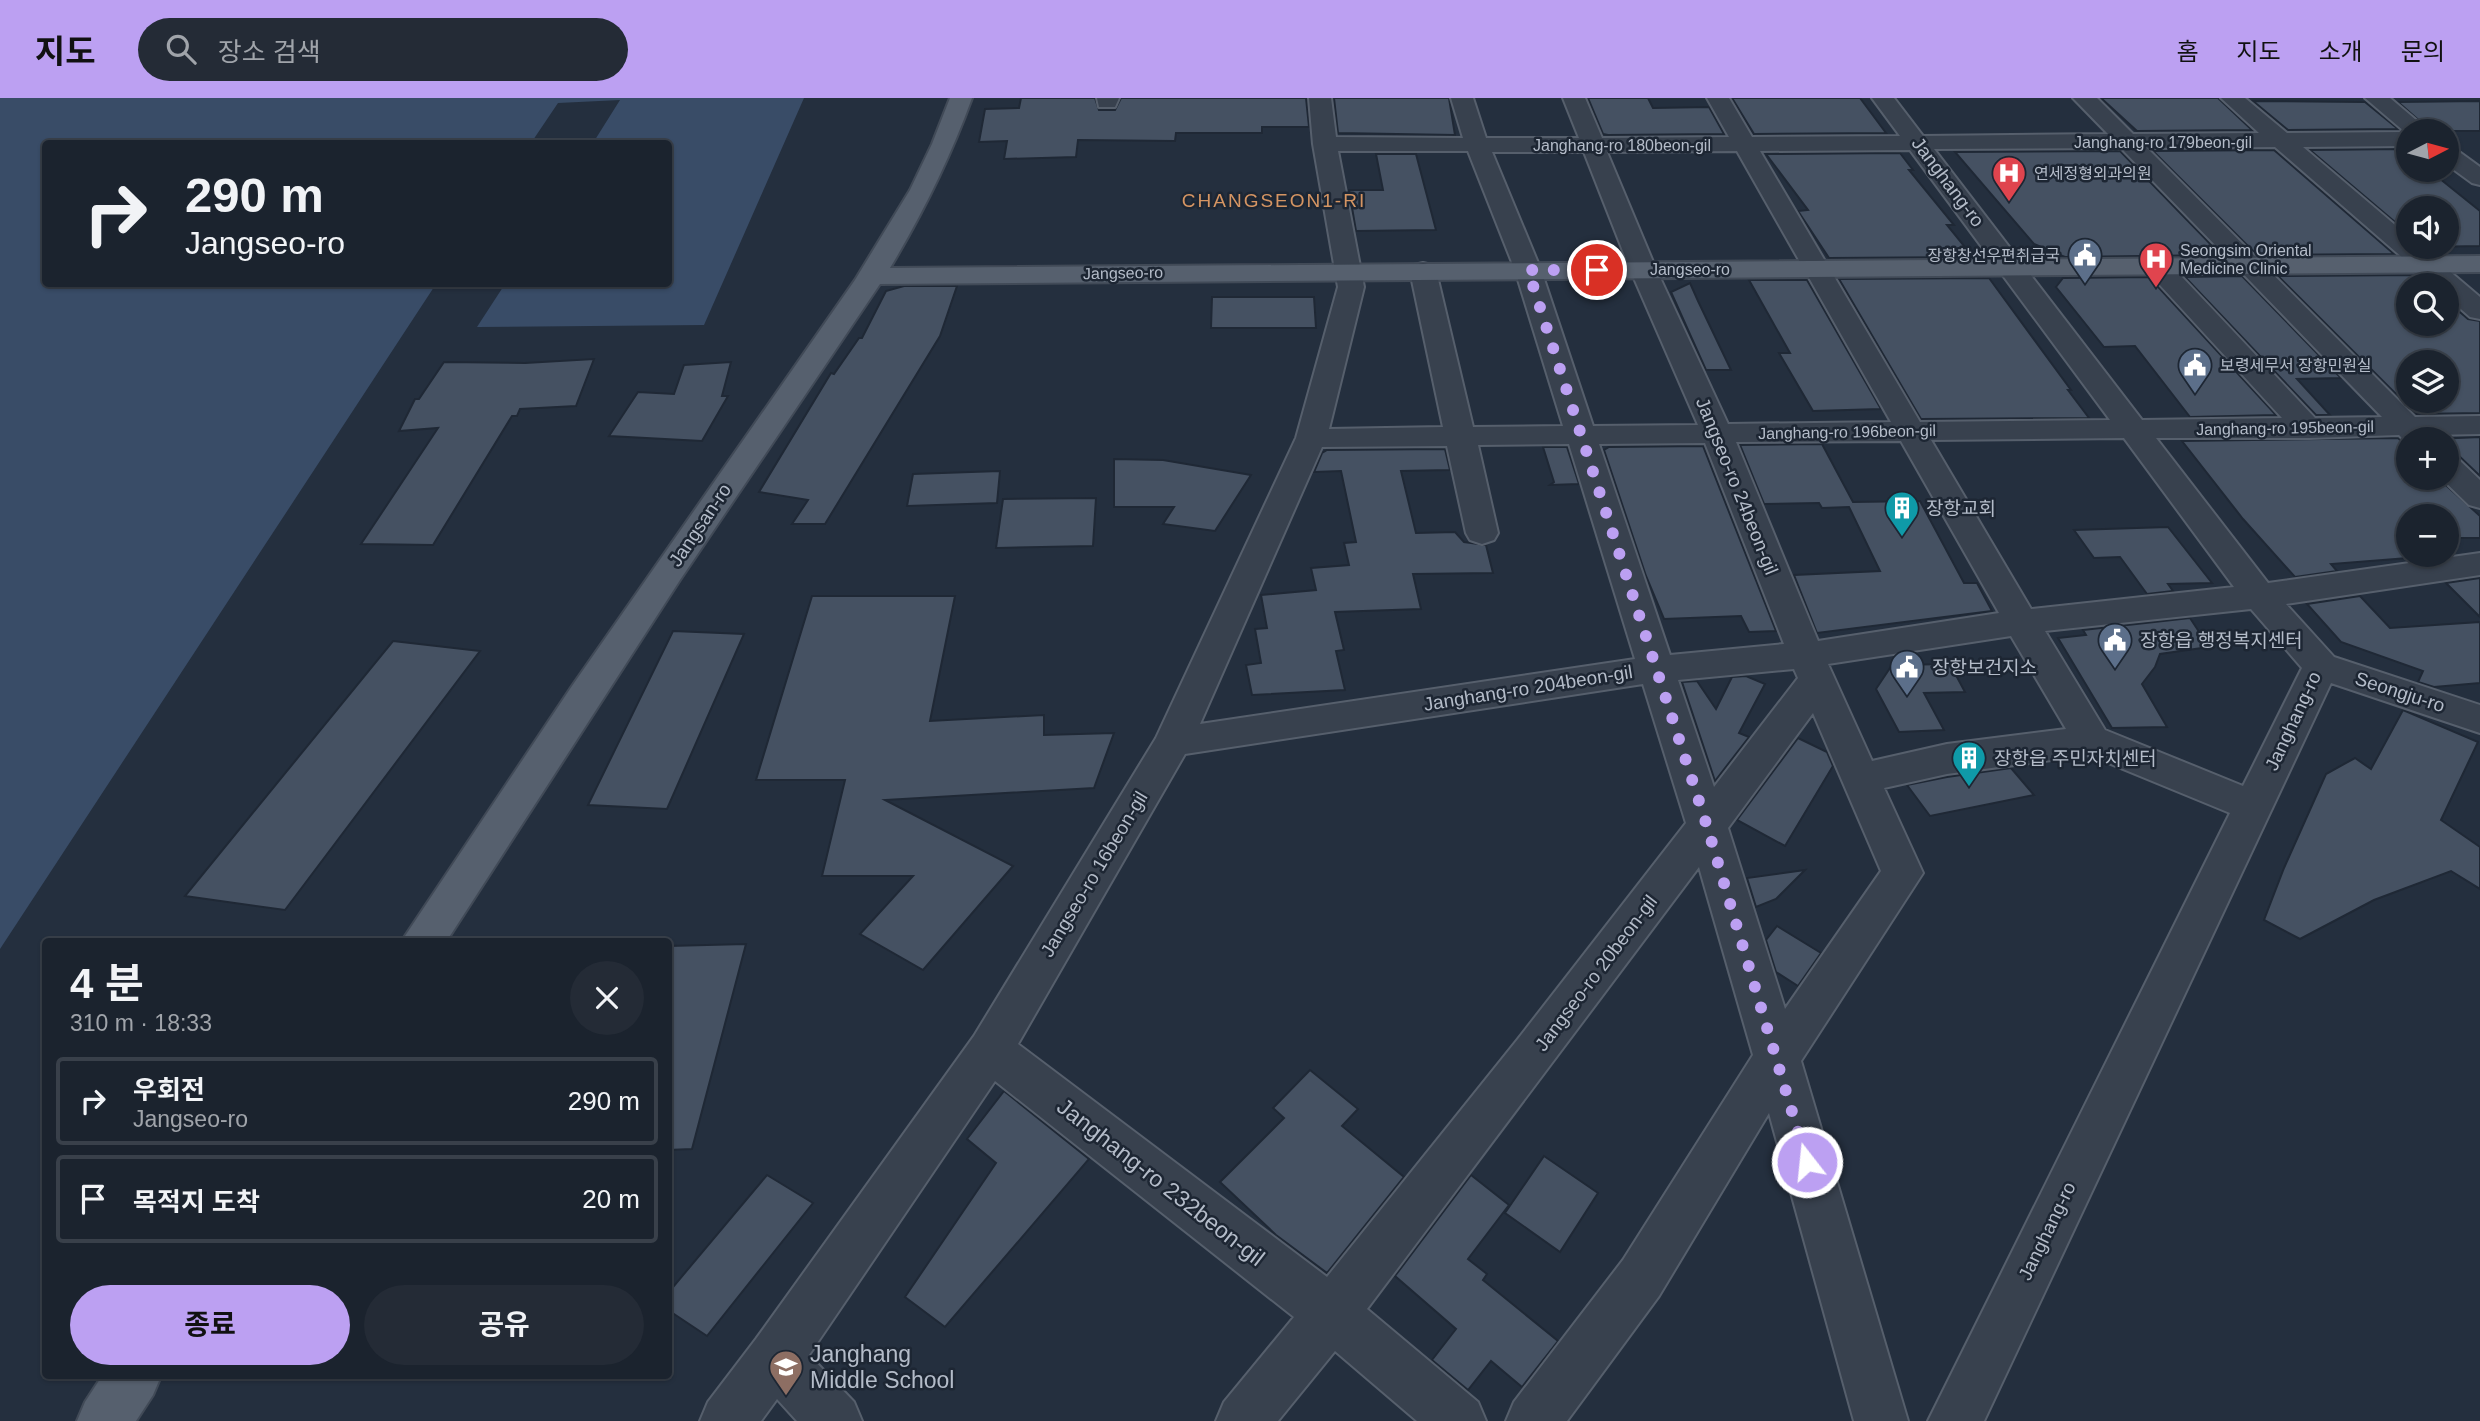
<!DOCTYPE html>
<html lang="ko">
<head>
<meta charset="utf-8">
<style>
	:root { --surface:#1b232e; --page:#242b36; --text:#f1f3f6; --muted:#a0a4aa; --line:#39404a; --accent:#bca0f2 }
	body { margin:0; font-family:Arial,"Noto Sans KR",sans-serif; background:var(--page); color:var(--text); height:100vh; display:flex; flex-direction:column; font-size:26px; white-space:nowrap }
	* { box-sizing:border-box; margin:0 }
	p { font-size:23px; color:var(--muted) }
	.icon { flex:none; width:38px; height:38px; fill:none; stroke:currentColor; stroke-width:2; stroke-linecap:round; stroke-linejoin:round }
	.map { position:relative; flex:1; overflow:hidden }
	.details { position:absolute; left:42px; top:840px; width:630px; height:441px; display:flex; flex-direction:column; background:var(--surface); border-radius:7px; box-shadow:0 2px 5px #0004,0 0 0 2px var(--line) }
	.details>* { flex:none }
	.hud { position:absolute; left:42px; top:42px; width:630px; height:147px; border-radius:7px; box-shadow:0 2px 5px #0004,0 0 0 2px var(--line); background:#1b232e; color:var(--text); overflow:hidden }
	.needle { width:46px; rotate:84deg }
	.controls { position:absolute; left:2396px; top:21px; display:grid; gap:14px }
	.controls a { display:grid; place-items:center; width:63px; height:63px; border-radius:50%; background:var(--surface); box-shadow:0 2px 5px #0004,0 0 0 2px var(--line); font-size:35px }
	.pin { position:absolute; display:grid; place-items:center; width:60px; height:60px; color:#fff; margin:-30px; border:4px solid #fff; border-radius:50%; box-shadow:0 2px 7px #0007 }
	.me { position:absolute; width:77px; margin:-38px; rotate:344deg; stroke-linejoin:round; filter:drop-shadow(0 0 5px #0008) }
	.turn { display:flex; align-items:center; gap:24px; height:147px; padding:0 28px; font-size:32px }
	.turn .icon { width:91px; height:91px; stroke-width:2.5 }
	.turn b { display:block; font-size:49px; line-height:60px }
	.round { display:grid; place-items:center; flex:none; width:74px; height:74px; border-radius:37px; background:var(--page) }
	.headline { display:flex; align-items:center; justify-content:space-between; height:119px; padding:0 28px }
	h1 { font-size:42px; font-weight:700; line-height:52px }
	.button { display:flex; gap:14px; margin-top:auto; padding:14px 28px }
	.button a { flex:1; height:80px; border-radius:42px; background:var(--accent); color:#111; font-size:28px; font-weight:700; line-height:80px; text-align:center }
	.button a+a { background:var(--page); color:var(--text) }
	ul { padding:0; list-style:none }
	li { display:flex; align-items:center; gap:21px; height:88px; margin:0 14px 10px; padding:0 14px; border:4px solid var(--line); border-radius:7px }
	li div { flex:1 }
	li b { display:block; font-size:26px }
	li em { font-style:normal }
	header { display:flex; align-items:center; gap:42px; box-sizing:border-box; height:98px; padding:0 35px; background:var(--accent); color:#111 }
	header strong { font-size:33px }
	nav { display:flex; gap:38px; margin-inline-start:auto; font-size:24px }
	.search { width:490px; height:63px; background:var(--page); display:flex; align-items:center; gap:18px; box-sizing:border-box; padding:0 24px; border-radius:38px; color:var(--muted); font-size:26px }
	.map>svg:first-child { display:block }
	.water { fill:#394c67 }
	.building { fill:#455162; stroke:#1f2835; stroke-width:2; fill-rule:evenodd }
	.lines { fill:none; stroke-linecap:round; stroke-linejoin:round }
	.minor-casing { stroke:#565f6c; stroke-width:4 }
	.major-casing { stroke:#414a57; stroke-width:4 }
	.minor { fill:#38414e; fill-rule:evenodd }
	.major { fill:#56606e; fill-rule:evenodd }
	.route { stroke:#bca0f2; stroke-width:12; stroke-dasharray:0 21.6 }
	.labels { text-anchor:middle; dominant-baseline:central; stroke-width:5; stroke-linejoin:round; paint-order:stroke }
	.far-street-label { font-size:16px; fill:#b4bcc9; stroke:#1d2633 }
	.far-poi-label { font-size:16px; fill:#b4bcc9; stroke:#1d2633; text-anchor:start }
	.street-label { font-size:19px; fill:#b4bcc9; stroke:#1d2633 }
	.far-quarter-label { font-size:19px; letter-spacing:2px; fill:#d59563; stroke:#1d2633 }
	.poi-label { font-size:19px; fill:#b4bcc9; stroke:#1d2633; text-anchor:start }
	.near-street-label { font-size:23px; fill:#b4bcc9; stroke:#1d2633 }
	.near-poi-label { font-size:23px; fill:#b4bcc9; stroke:#1d2633; text-anchor:start }
</style>
</head>
<body>
<header>
<strong>지도</strong>
<div class="search"><svg class="icon" aria-label="search" viewBox="0 0 24 24"><circle cx="10" cy="10" r="6"/><path d="M15 15l6 6"/></svg>장소 검색</div>
<nav><a>홈</a><a>지도</a><a>소개</a><a>문의</a></nav>
</header>
<div class="map">
<svg width="2480" height="1323" viewBox="0 0 2480 1323">
	<rect width="100%" height="100%" fill="#242f3e"/>
	<path class="water" d="M 0,0 L 804,0 L 704,227 L 477,229 L 505,186 L 668,186 L 668,46 L 593,45 L 620,2 L 558,5 L 531,45 L 46,46 L 46,186 L 436,186 L 0,851 Z"/>
	<g class="building">
		<path d="M 1021,0 L 1095,0 L 1099,12 L 1115,12 L 1121,0 L 1306,0 L 1309,29 L 1262,29 L 1262,35 L 1176,35 L 1175,43 L 1078,42 L 1076,59 L 1004,61 L 1007,43 L 979,44 L 985,11 L 1019,10 Z"/>
		<path d="M 1334,0 L 1449,0 L 1455,37 L 1338,35 Z"/>
		<path d="M 1588,0 L 1648,0 L 1653,10 L 1709,9 L 1724,36 L 1608,37 L 1603,36 Z"/>
		<path d="M 1732,0 L 1860,0 L 1886,35 L 1754,36 Z"/>
		<path d="M 2101,0 L 2218,0 L 2252,32 L 2137,33 Z"/>
		<path d="M 2253,3 L 2365,4 L 2398,31 L 2288,32 Z"/>
		<path d="M 2480,3 L 2480,33 L 2431,33 L 2398,4 Z"/>
		<path d="M 2403,51 L 2408,55 L 2408,72 L 2429,72 L 2480,113 L 2480,148 L 2425,149 L 2446,149 L 2446,110 L 2408,110 L 2408,135 L 2310,52 Z"/>
		<path d="M 2274,52 L 2394,156 L 2257,157 L 2153,53 Z"/>
		<path d="M 2120,53 L 2221,157 L 2065,159 L 2034,146 L 1955,54 Z"/>
		<path d="M 1900,55 L 1913,72 L 1909,72 L 1954,127 L 1947,127 L 1973,159 L 1829,160 L 1798,113 L 1808,112 L 1766,56 Z"/>
		<path d="M 1376,56 L 1416,56 L 1436,132 L 1356,133 L 1349,92 L 1383,92 Z"/>
		<path d="M 2419,177 L 2430,187 L 2408,187 L 2408,226 L 2446,226 L 2446,202 L 2468,221 L 2480,223 L 2480,315 L 2416,316 L 2278,178 ZM 2408,264 L 2446,264 L 2446,303 L 2408,303 Z"/>
		<path d="M 2242,178 L 2341,280 L 2297,281 L 2330,317 L 2316,317 L 2185,179 Z"/>
		<path d="M 2149,179 L 2276,317 L 2190,319 L 2135,248 L 2104,249 L 2056,189 L 2063,180 Z"/>
		<path d="M 1989,180 L 2071,292 L 2068,292 L 2089,320 L 1921,321 L 1839,181 Z"/>
		<path d="M 1749,182 L 1807,182 L 1881,311 L 1813,313 L 1779,255 L 1790,255 Z"/>
		<path d="M 1690,185 L 1698,203 L 1731,272 L 1706,272 L 1671,194 Z"/>
		<path d="M 904,188 L 957,188 L 940,238 L 825,426 L 792,426 L 808,402 L 759,394 L 831,275 L 834,276 L 859,240 L 862,240 L 886,193 Z"/>
		<path d="M 1212,199 L 1314,199 L 1316,230 L 1211,230 Z"/>
		<path d="M 594,261 L 576,308 L 520,311 L 517,318 L 512,318 L 433,447 L 361,446 L 438,330 L 399,333 L 415,301 L 419,301 L 444,264 L 525,265 Z"/>
		<path d="M 731,264 L 722,298 L 728,298 L 702,343 L 609,338 L 638,294 L 674,296 L 684,267 Z"/>
		<path d="M 2480,339 L 2480,378 L 2459,358 L 2446,355 L 2446,341 L 2435,341 Z"/>
		<path d="M 2398,340 L 2408,349 L 2408,380 L 2438,380 L 2480,418 L 2480,440 L 2446,440 L 2446,418 L 2408,418 L 2408,460 L 2331,466 L 2337,473 L 2295,479 L 2243,421 L 2182,343 Z"/>
		<path d="M 1822,346 L 1853,404 L 1920,403 L 1964,485 L 1977,485 L 1992,513 L 1817,535 L 1794,477 L 1880,473 L 1849,409 L 1822,410 L 1819,405 L 1764,406 L 1740,347 Z"/>
		<path d="M 1703,348 L 1776,533 L 1749,534 L 1741,518 L 1664,521 L 1646,478 L 1604,352 L 1609,349 Z"/>
		<path d="M 1543,349 L 1567,349 L 1579,386 L 1550,387 L 1554,384 Z"/>
		<path d="M 1445,351 L 1450,372 L 1401,373 L 1416,435 L 1455,434 L 1464,444 L 1486,447 L 1493,475 L 1413,476 L 1421,511 L 1335,514 L 1344,552 L 1336,553 L 1345,592 L 1252,597 L 1246,567 L 1261,565 L 1255,531 L 1267,530 L 1261,497 L 1316,492 L 1311,470 L 1349,467 L 1344,445 L 1356,444 L 1341,373 L 1314,374 L 1322,355 L 1327,352 Z"/>
		<path d="M 1114,361 L 1163,362 L 1251,377 L 1215,433 L 1163,426 L 1174,409 L 1114,409 Z"/>
		<path d="M 1000,373 L 997,405 L 907,408 L 913,376 Z"/>
		<path d="M 1096,400 L 1093,448 L 996,450 L 1003,401 Z"/>
		<path d="M 2168,429 L 2212,485 L 2168,486 L 2173,493 L 2147,496 L 2120,459 L 2094,460 L 2074,432 Z"/>
		<path d="M 2480,480 L 2480,519 L 2446,485 Z"/>
		<path d="M 812,498 L 955,498 L 930,623 L 1044,617 L 1044,637 L 1114,635 L 1094,690 L 885,702 L 1013,768 L 923,872 L 860,836 L 913,778 L 822,778 L 845,682 L 756,682 Z"/>
		<path d="M 2360,498 L 2390,530 L 2480,524 L 2480,585 L 2434,589 L 2418,584 L 2423,573 L 2341,544 L 2307,506 Z"/>
		<path d="M 2190,520 L 2209,549 L 2160,556 L 2155,569 L 2142,586 L 2167,629 L 2112,630 L 2058,540 L 2086,537 L 2083,532 Z"/>
		<path d="M 673,533 L 744,536 L 667,711 L 588,707 Z"/>
		<path d="M 393,543 L 480,553 L 285,812 L 185,798 Z"/>
		<path d="M 1950,566 L 1965,594 L 1924,595 L 1944,632 L 1899,634 L 1876,591 L 1892,567 Z"/>
		<path d="M 1746,578 L 1765,586 L 1739,635 L 1749,639 L 1715,683 L 1682,584 L 1697,583 L 1716,611 L 1732,579 Z"/>
		<path d="M 2403,612 L 2478,644 L 2441,722 L 2480,749 L 2480,791 L 2451,773 L 2374,802 L 2300,841 L 2264,822 L 2284,770 L 2326,676 L 2355,660 L 2371,671 Z"/>
		<path d="M 1798,640 L 1827,654 L 1833,668 L 1785,748 L 1737,722 Z"/>
		<path d="M 2011,670 L 2034,697 L 1930,718 L 1907,687 L 1947,679 Z"/>
		<path d="M 1805,772 L 1776,801 L 1756,809 L 1747,780 Z"/>
		<path d="M 1777,828 L 1821,855 L 1798,888 L 1776,874 L 1766,842 Z"/>
		<path d="M 746,846 L 692,1051 L 668,1052 L 668,848 Z"/>
		<path d="M 1310,972 L 1358,1011 L 1342,1028 L 1404,1079 L 1327,1175 L 1276,1137 L 1220,1084 L 1284,1020 L 1273,1010 Z"/>
		<path d="M 1004,993 L 1089,1061 L 945,1229 L 905,1199 L 996,1065 L 967,1041 Z"/>
		<path d="M 1544,1058 L 1598,1095 L 1560,1154 L 1505,1115 Z"/>
		<path d="M 767,1077 L 813,1105 L 707,1238 L 668,1212 L 668,1195 Z"/>
		<path d="M 1471,1077 L 1509,1107 L 1468,1161 L 1487,1176 L 1483,1182 L 1558,1243 L 1522,1289 L 1491,1263 L 1468,1292 L 1432,1262 L 1456,1231 L 1395,1178 Z"/>
	</g>
	<g class="lines">
		<g class="minor-casing">
			<g id="minor">
				<path d="M 1097,0 L 1119,0 L 1115,9 L 1099,9 Z"/>
				<path d="M 1309,0 L 1331,0 L 1336,39 L 1463,40 L 1451,0 L 1473,0 L 1486,40 L 1579,40 L 1563,0 L 1585,0 L 1602,40 L 1729,39 L 1707,0 L 1729,0 L 1752,39 L 1900,38 L 1872,0 L 1894,0 L 1923,38 L 2108,36 L 2073,0 L 2097,0 L 2133,36 L 2259,35 L 2221,0 L 2245,0 L 2287,35 L 2405,34 L 2365,0 L 2390,0 L 2429,33 L 2408,33 L 2408,48 L 2303,49 L 2408,138 L 2408,149 L 2421,149 L 2480,199 L 2480,221 L 2470,219 L 2446,198 L 2446,187 L 2434,187 L 2275,49 L 2147,50 L 2415,319 L 2480,318 L 2480,336 L 2432,337 L 2433,341 L 2408,341 L 2408,346 L 2399,337 L 2309,340 L 2156,340 L 2268,485 L 2480,455 L 2480,477 L 2286,506 L 2334,559 L 2480,607 L 2480,635 L 2331,585 L 1984,1323 L 1928,1323 L 2230,715 L 2089,657 L 1947,676 L 1884,690 L 1923,775 L 1801,963 L 1908,1323 L 1854,1323 L 1769,1015 L 1659,1198 L 1567,1323 L 1506,1323 L 1514,1304 L 1623,1162 L 1753,957 L 1699,769 L 1367,1211 L 1478,1304 L 1486,1323 L 1417,1323 L 1335,1253 L 1278,1323 L 1216,1323 L 1224,1304 L 1294,1219 L 995,983 L 809,1257 L 854,1304 L 862,1323 L 797,1323 L 777,1301 L 761,1323 L 700,1323 L 708,1304 L 756,1241 L 974,938 L 1156,640 L 1296,340 L 1338,189 L 1313,46 ZM 2121,50 L 2382,319 L 2315,320 L 2166,162 L 2157,160 L 2148,162 L 2144,168 L 2148,174 L 2282,320 L 2142,322 L 1934,51 ZM 1910,52 L 2110,322 L 1920,324 L 1760,53 ZM 1338,53 L 1468,53 L 1515,172 L 1563,328 L 1473,329 L 1436,173 L 1432,167 L 1423,165 L 1414,167 L 1410,173 L 1443,329 L 1329,331 L 1364,189 ZM 1737,53 L 1891,324 L 1728,326 L 1656,171 L 1607,54 ZM 1492,54 L 1584,54 L 1630,171 L 1698,327 L 1593,328 L 1541,172 ZM 2124,340 L 2234,489 L 2031,511 L 1931,342 ZM 1901,343 L 1999,515 L 1818,543 L 1736,344 ZM 1705,345 L 1784,546 L 1670,557 L 1599,346 ZM 1569,346 L 1635,561 L 1200,626 L 1322,349 L 1447,348 L 1466,435 L 1470,442 L 1482,446 L 1494,442 L 1498,435 L 1478,347 ZM 2251,511 L 2302,570 L 2243,688 L 2105,632 L 2045,533 ZM 2011,538 L 2066,631 L 1947,646 L 1872,663 L 1828,566 ZM 1794,571 L 1798,580 L 1714,689 L 1678,582 ZM 1643,586 L 1686,725 L 1518,941 L 1327,1179 L 1018,946 L 1185,656 ZM 1813,615 L 1881,773 L 1785,911 L 1728,730 Z"/>
				<path d="M 2446,48 L 2454,50 L 2480,69 L 2480,87 L 2472,85 L 2446,66 Z"/>
				<path d="M 2446,358 L 2457,360 L 2480,382 L 2480,410 L 2469,407 L 2441,380 L 2446,380 Z"/>
			</g>
		</g>
		<g class="major-casing">
			<g id="major">
				<path d="M 950,0 L 972,0 C 950,60 923,115 890,170 L 2480,158 L 2480,174 L 880,186 L 680,482 L 446,844 L 401,844 L 572,588 L 855,182 L 910,92 L 932,46 Z"/>
				<path d="M 102,1278 L 161,1278 L 153,1297 L 136,1323 L 77,1323 L 85,1304 Z"/>
			</g>
		</g>
		<use href="#minor" class="minor"/>
		<use href="#major" class="major"/>
	</g>
	<g class="lines">
		<path class="route" d="M 1597,172 L 1528,172 L 1707,728 L 1807,1064"/>
	</g>
	<defs>
		<g id="hospital-pin" transform="scale(1.75)"><path d="M0 17L-7.5 6A9.5 9.5 0 1 1 7.5 6Z" fill="#e0444e" stroke="#1d2633"/><path d="M-5-5h3v3.5h4V-5h3V5h-3V1.5h-4V5h-3Z" fill="#fff"/></g>
		<g id="civic-pin" transform="scale(1.75)"><path d="M0 17L-7.5 6A9.5 9.5 0 1 1 7.5 6Z" fill="#5c6f8a" stroke="#1d2633"/><path d="M-.6-6.5H3V-4.5H.6V-3L4-1V1h2V6H-6V1h2V-1L-.6-3ZM-1.2 2.5V6h2.4V2.5Z" fill="#fff"/></g>
		<g id="building-pin" transform="scale(1.75)"><path d="M0 17L-7.5 6A9.5 9.5 0 1 1 7.5 6Z" fill="#0f9aa8" stroke="#1d2633"/><path d="M-4-6H4V6H1V3H-1V6H-4ZM-2.5-4.3h1.7v1.8h-1.7ZM.8-4.3h1.7v1.8H.8ZM-2.5-1h1.7V.8h-1.7ZM.8-1h1.7V.8H.8Z" fill="#fff"/></g>
		<g id="school-pin" transform="scale(1.75)"><path d="M0 17L-7.5 6A9.5 9.5 0 1 1 7.5 6Z" fill="#8d6e63" stroke="#1d2633"/><path d="M0-5L7-2L0 1L-7-2ZM-4 1L0 2.5L4 1V4Q0 6-4 4Z" fill="#fff"/></g>
	</defs>
	<g fill-rule="evenodd">
		<use href="#hospital-pin" x="2009" y="75"/>
		<use href="#civic-pin" x="2085" y="157"/>
		<use href="#hospital-pin" x="2156" y="161"/>
		<use href="#civic-pin" x="2195" y="267"/>
		<use href="#building-pin" x="1902" y="410"/>
		<use href="#civic-pin" x="2115" y="542"/>
		<use href="#civic-pin" x="1907" y="569"/>
		<use href="#building-pin" x="1969" y="660"/>
		<use href="#school-pin" x="786" y="1269"/>
	</g>
	<g class="labels">
		<g class="far-street-label">
			<text x="2163" y="44">Janghang-ro 179beon-gil</text>
			<text x="1622" y="47">Janghang-ro 180beon-gil</text>
			<text x="1690" y="171">Jangseo-ro</text>
			<text transform="translate(1123 175) rotate(-1)">Jangseo-ro</text>
			<text transform="translate(2285 330) rotate(-1)">Janghang-ro 195beon-gil</text>
			<text transform="translate(1847 334) rotate(-1)">Janghang-ro 196beon-gil</text>
		</g>
		<g class="far-poi-label">
			<text x="2034" y="75">연세정형외과의원</text>
			<text x="2180" y="152">Seongsim Oriental<tspan x="2180" dy="18">Medicine Clinic</tspan></text>
			<text x="2060" y="157" text-anchor="end">장항창선우편취급국</text>
			<text x="2220" y="267">보령세무서 장항민원실</text>
		</g>
		<g class="street-label">
			<text transform="translate(1948 84) rotate(53)">Janghang-ro</text>
			<text transform="translate(1737 388) rotate(68)">Jangseo-ro 24beon-gil</text>
			<text transform="translate(700 427) rotate(-56)">Jangsan-ro</text>
			<text transform="translate(1528 590) rotate(-9)">Janghang-ro 204beon-gil</text>
			<text transform="translate(2400 594) rotate(18)">Seongju-ro</text>
			<text transform="translate(2293 623) rotate(-65)">Janghang-ro</text>
			<text transform="translate(1094 776) rotate(-59)">Jangseo-ro 16beon-gil</text>
			<text transform="translate(1596 875) rotate(-53)">Jangseo-ro 20beon-gil</text>
			<text transform="translate(2047 1133) rotate(-64)">Janghang-ro</text>
		</g>
		<g class="far-quarter-label">
			<text x="1274" y="102">CHANGSEON1-RI</text>
		</g>
		<g class="poi-label">
			<text x="1926" y="410">장항교회</text>
			<text x="2140" y="542">장항읍 행정복지센터</text>
			<text x="1932" y="569">장항보건지소</text>
			<text x="1994" y="660">장항읍 주민자치센터</text>
		</g>
		<g class="near-street-label">
			<text transform="translate(1161 1084) rotate(38)">Janghang-ro 232beon-gil</text>
		</g>
		<g class="near-poi-label">
			<text x="810" y="1256">Janghang<tspan x="810" dy="26">Middle School</tspan></text>
		</g>
	</g>
</svg>
<div class="controls">
<a><svg class="needle" viewBox="-14 -14 28 28"><path d="M0-13l5 13h-10z" fill="#e53935"/><path d="M0 13l5-13h-10z" fill="#a0a4aa"/></svg></a>
<a><svg class="icon" aria-label="sound" viewBox="0 0 24 24"><path d="M4 9h4l5-4v14l-5-4H4zM17 9q2 3 0 6"/></svg></a>
<a><svg class="icon" aria-label="search" viewBox="0 0 24 24"><circle cx="10" cy="10" r="6"/><path d="M15 15l6 6"/></svg></a>
<a><svg class="icon" aria-label="layers" viewBox="0 0 24 24"><path d="M12 4l9 5-9 5-9-5zM3 14l9 5 9-5"/></svg></a>
<a>+</a>
<a>−</a>
</div>
<div class="pin" style="left:1597px;top:172px;background:#d93025"><svg class="icon" aria-label="arrive" viewBox="0 0 24 24"><path d="M6 21V4h12l-3 4 3 4H6"/></svg></div>
<svg class="me" style="left:1807px;top:1064px" viewBox="-20 -20 40 40"><circle r="17" fill="#bca0f2" stroke="#fff" stroke-width="3"/><path d="M0-11L8 9 0 5-8 9z" fill="#fff"/></svg>
<div class="hud">
<div class="turn"><svg class="icon" aria-label="right" viewBox="0 0 24 24"><path d="M7 20v-9h11M14 6l5 5-5 5"/></svg><div><b>290 m</b>Jangseo-ro</div></div>
</div>
<section class="details">
<div class="headline"><div><h1>4 분</h1><p>310 m · 18:33</p></div><a class="round"><svg class="icon" aria-label="close" viewBox="0 0 24 24"><path d="M6 6l12 12M18 6L6 18"/></svg></a></div>
<ul>
<li><svg class="icon" aria-label="right" viewBox="0 0 24 24"><path d="M7 20v-9h11M14 6l5 5-5 5"/></svg><div><b>우회전</b><p>Jangseo-ro</p></div><em>290 m</em></li>
<li><svg class="icon" aria-label="arrive" viewBox="0 0 24 24"><path d="M6 21V4h12l-3 4 3 4H6"/></svg><div><b>목적지 도착</b></div><em>20 m</em></li>
</ul>
<div class="button"><a>종료</a><a>공유</a></div>
</section>
</div>
</body>
</html>
